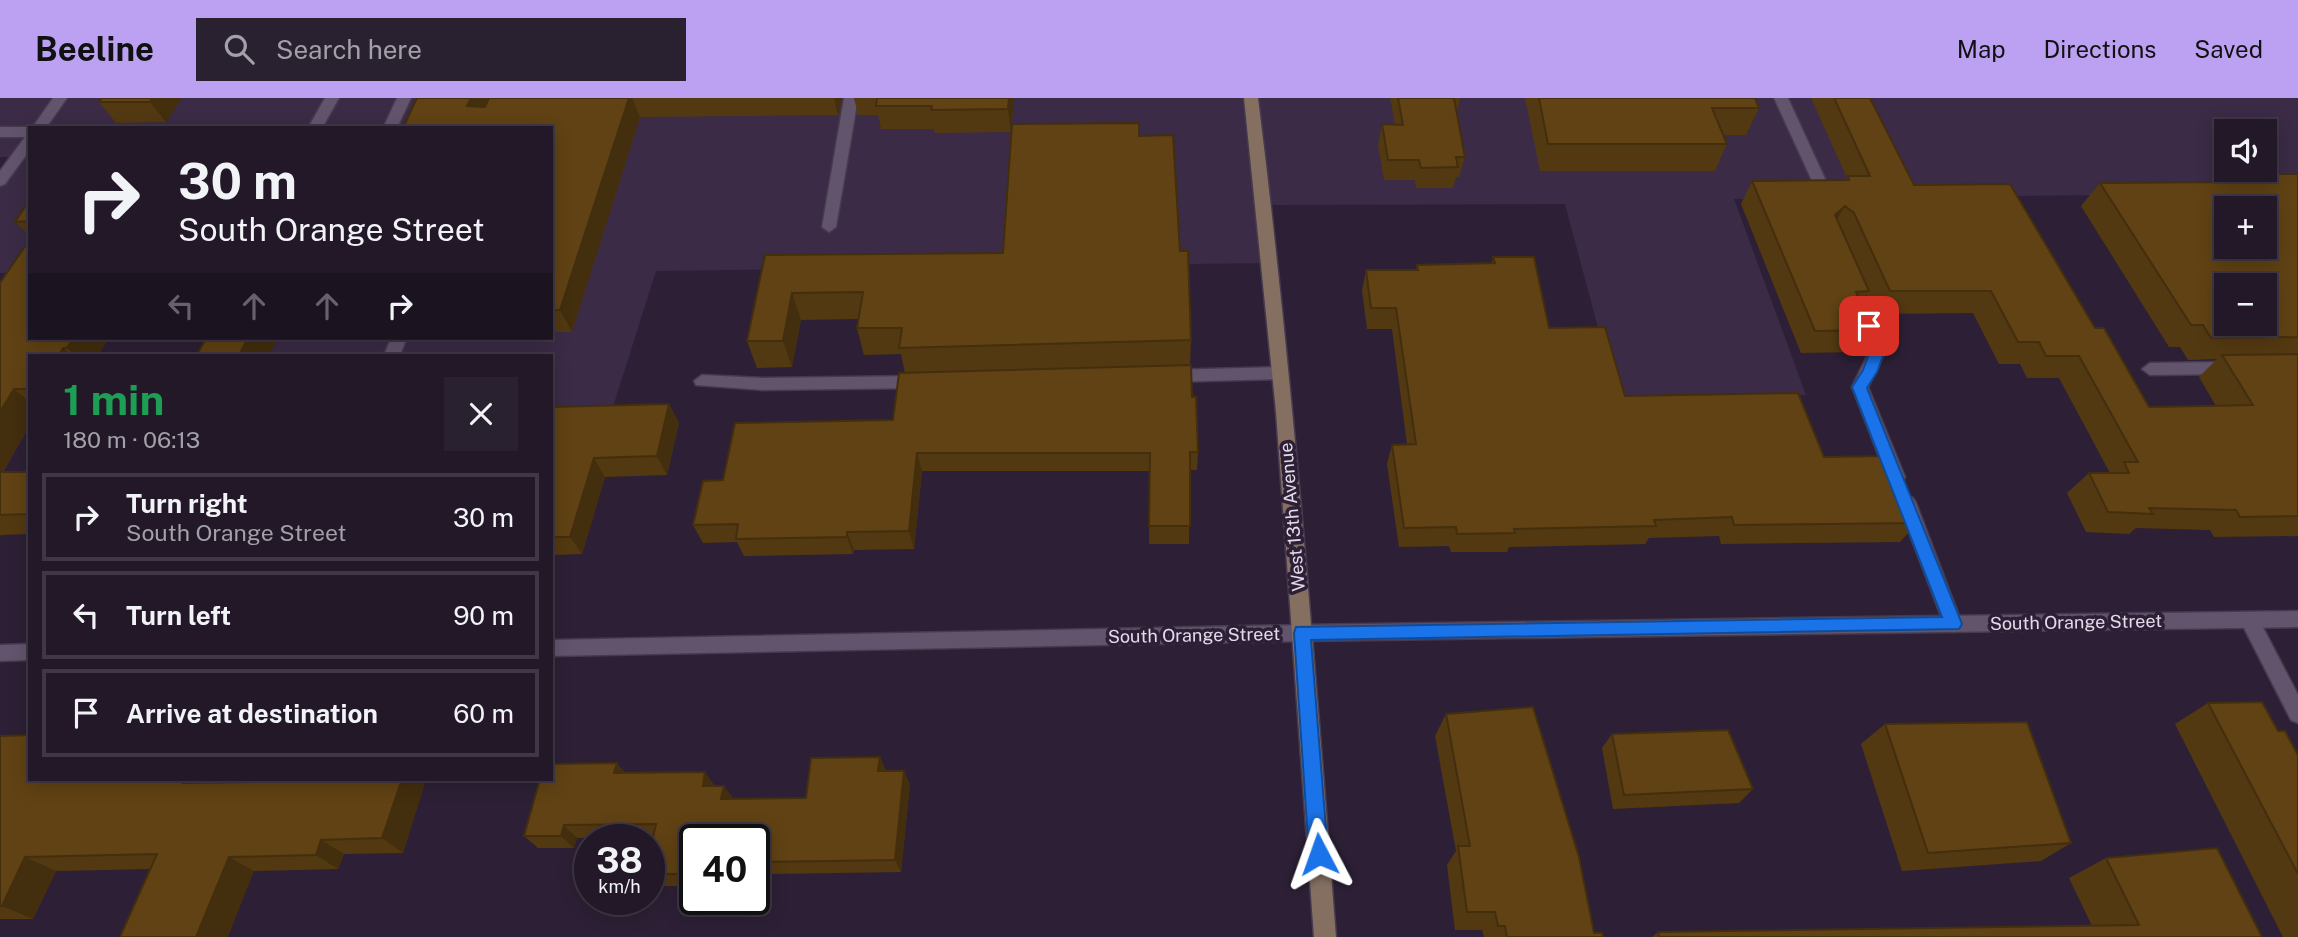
<!DOCTYPE html>
<html lang="en">
<head>
<meta charset="utf-8">
<style>
	:root { --surface:#221828; --page:#2a2130; --text:#f1f3f6; --muted:#a2a0a8; --line:#3f3745; --accent:#bca0f2 }
	body { margin:0; font-family:"Public Sans",sans-serif; background:var(--page); color:var(--text); height:100vh; display:flex; flex-direction:column; font-size:26px; white-space:nowrap }
	* { box-sizing:border-box; margin:0 }
	p { font-size:23px; color:var(--muted) }
	.icon { flex:none; width:38px; height:38px; fill:none; stroke:currentColor; stroke-width:2; stroke-linecap:round; stroke-linejoin:round }
	.map { position:relative; flex:1; overflow:hidden }
	.details { position:absolute; left:28px; top:256px; width:525px; height:427px; display:flex; flex-direction:column; background:var(--surface); border-radius:0px; box-shadow:0 4px 18px #0003,0 0 0 2px var(--line) }
	.details>* { flex:none }
	.hud { position:absolute; left:28px; top:28px; width:525px; height:214px; border-radius:0px; box-shadow:0 4px 18px #0003,0 0 0 2px var(--line); background:#221828; color:var(--text); overflow:hidden }
	.fabs { position:absolute; left:2214px; top:21px; display:grid; gap:14px }
	.fabs a { display:grid; place-items:center; width:63px; height:63px; border-radius:0px; background:var(--surface); box-shadow:0 4px 18px #0003,0 0 0 2px var(--line); font-size:35px }
	.speed { position:absolute; left:574px; top:726px; display:flex; gap:14px; font-size:35px; font-weight:700; text-align:center }
	.speed>* { display:grid; place-content:center; width:91px; height:91px; border-radius:50%; background:var(--surface); box-shadow:0 4px 18px #0003,0 0 0 2px var(--line); line-height:1 }
	.speed small { font-size:18px; font-weight:400 }
	.speed .limit { border:4px solid #111; border-radius:10px; background:#fff; color:#111 }
	.pin { position:absolute; display:grid; place-items:center; width:60px; height:60px; color:#fff; margin:-30px; border-radius:14px; box-shadow:0 4px 10px #0006 }
	.me { position:absolute; width:77px; margin:-38px; rotate:356deg; stroke-linejoin:round; filter:drop-shadow(0 0 5px #0008) }
	.turn { display:flex; align-items:center; gap:24px; height:147px; padding:0 35px; font-size:32px }
	.turn .icon { width:91px; height:91px; stroke-width:2.5 }
	.turn b { display:block; font-size:49px; line-height:60px }
	.lanes { display:flex; align-items:center; height:66px; padding:0 35px; background:#0003; justify-content:center; gap:35px; direction:ltr }
	.lanes .off { opacity:.35 }
	.round { display:grid; place-items:center; flex:none; width:74px; height:74px; border-radius:0px; background:var(--page) }
	.headline { display:flex; align-items:center; justify-content:space-between; height:119px; padding:0 35px }
	h1 { font-size:42px; font-weight:700; line-height:52px; color:#1e9e55 }
	ul { padding:0; list-style:none }
	li { display:flex; align-items:center; gap:21px; height:88px; margin:0 14px 10px; padding:0 21px; border:4px solid var(--line); border-radius:0px }
	li div { flex:1 }
	li b { display:block; font-size:26px }
	li em { font-style:normal }
	header { display:flex; align-items:center; gap:42px; box-sizing:border-box; height:98px; padding:0 35px; background:var(--accent); color:#111 }
	header strong { font-size:33px }
	nav { display:flex; gap:38px; margin-inline-start:auto; font-size:24px }
	.search { width:490px; height:63px; background:var(--page); display:flex; align-items:center; gap:18px; box-sizing:border-box; padding:0 24px; border-radius:0px; color:var(--muted); font-size:26px }
	.map>svg:first-child { display:block }
	.built { fill:#3b2b46; fill-rule:evenodd }
	.lines { fill:none; stroke-linecap:round; stroke-linejoin:round }
	.lane-casing { stroke:#463b4e; stroke-width:3 }
	.street-casing { stroke:#463b4e; stroke-width:3 }
	.secondary-casing { stroke:#463b4e; stroke-width:3 }
	.lane { fill:#62546d; fill-rule:evenodd }
	.street { fill:#62546d; fill-rule:evenodd }
	.secondary { fill:#846f61; fill-rule:evenodd }
	.wall { fill:#533911 }
	.shaded-wall { fill:#432e0e }
	.building { fill:#604214; stroke:#432e0e; stroke-width:2; fill-rule:evenodd }
	.route { fill:#1a73e8; stroke:#114b97; stroke-width:2 }
	.labels { text-anchor:middle; dominant-baseline:central; stroke-width:7; stroke-linejoin:round; paint-order:stroke }
	.street-label { font-size:18px; fill:#e3dbea; stroke:#2d2036 }
</style>
</head>
<body>
<header>
<strong>Beeline</strong>
<div class="search"><svg class="icon" aria-label="search" viewBox="0 0 24 24"><circle cx="10" cy="10" r="6"/><path d="M15 15l6 6"/></svg>Search here</div>
<nav><a>Map</a><a>Directions</a><a>Saved</a></nav>
</header>
<div class="map">
<svg width="2298" height="839" viewBox="0 0 2298 839">
	<rect width="100%" height="100%" fill="#2d2036"/>
	<path class="built" d="M 0,0 L 2298,0 L 2298,95 L 1734,101 L 1806,297 L 1616,297 L 1565,106 L 1266,107 L 1270,165 L 656,173 L 612,312 L 551,312 L 551,257 L 218,257 L 227,240 L 551,240 L 551,30 L 30,30 L 30,175 L 0,175 L 0,83 L 16,59 L 0,59 ZM 2226,33 L 2264,33 L 2264,72 L 2226,72 Z"/>
	<g class="lines">
		<g class="lane-casing">
			<g id="lane">
				<path d="M 325,0 L 339,0 L 322,30 L 308,30 Z"/>
				<path d="M 397,0 L 411,0 L 397,30 L 383,30 Z"/>
				<path d="M 844,0 L 858,0 L 836,129 L 829,134 L 822,129 Z"/>
				<path d="M 1774,0 L 1788,0 L 1827,85 L 1825,88 L 1820,90 L 1813,85 Z"/>
				<path d="M 0,29 L 30,29 L 31,30 L 30,39 L 0,39 Z"/>
				<path d="M 1862,206 L 1868,208 L 1887,250 L 1868,289 L 1905,379 L 1902,384 L 1890,384 L 1887,379 L 1852,289 L 1871,250 L 1854,212 Z"/>
				<path d="M 391,240 L 407,240 L 400,257 L 384,257 Z"/>
				<path d="M 1280,269 L 1288,275 L 1280,281 L 1168,284 L 1160,278 L 1168,272 Z"/>
				<path d="M 702,277 L 763,280 L 919,278 L 927,284 L 919,290 L 763,292 L 696,287 L 694,283 Z"/>
				<path d="M 1907,398 L 1913,400 L 1916,405 L 1962,526 L 1960,532 L 1953,534 L 1946,532 L 1944,526 L 1898,405 L 1901,400 Z"/>
				<path d="M 2249,514 L 2256,516 L 2298,597 L 2298,625 L 2291,622 L 2240,522 L 2242,516 Z"/>
			</g>
		</g>
		<g class="street-casing">
			<g id="street">
				<path d="M 53,0 L 67,0 L 46,30 L 32,30 Z"/>
				<path d="M 30,37 L 30,52 L 5,86 L 0,88 L 0,73 L 25,39 Z"/>
				<path d="M 2232,264 L 2240,270 L 2232,276 L 2150,277 L 2142,271 L 2150,265 Z"/>
				<path d="M 2298,513 L 2298,529 L 1302,543 L 551,558 L 551,542 L 1302,527 Z"/>
				<path d="M 30,546 L 30,562 L 0,563 L 0,547 Z"/>
			</g>
		</g>
		<g class="secondary-casing">
			<path id="secondary" d="M 1244,0 L 1258,0 C 1293,279 1314,559 1336,839 L 1314,839 L 1276,314 Z"/>
		</g>
		<use href="#lane" class="lane"/>
		<use href="#street" class="street"/>
		<use href="#secondary" class="secondary"/>
	</g>
	<g class="wall">
		<path d="M 102,0 L 182,0 L 166,24 L 116,25 L 99,4 Z"/>
		<path d="M 417,0 L 842,0 L 838,17 L 640,19 L 572,234 L 551,234 L 551,30 Z"/>
		<path d="M 854,0 L 1014,0 L 1011,34 L 935,35 L 934,31 L 881,31 L 878,17 L 858,17 Z"/>
		<path d="M 1390,0 L 1460,0 L 1457,14 L 1465,59 L 1459,79 L 1456,79 L 1453,90 L 1416,90 L 1415,82 L 1384,82 L 1378,47 L 1382,26 L 1395,26 Z"/>
		<path d="M 1525,0 L 1755,0 L 1759,10 L 1746,37 L 1724,37 L 1727,46 L 1715,73 L 1540,73 Z"/>
		<path d="M 1811,0 L 1870,0 L 1914,87 L 2095,230 L 2149,309 L 2216,308 L 2199,279 L 2217,261 L 2188,262 L 2180,249 L 2169,249 L 2081,108 L 2100,85 L 2215,84 L 2222,76 L 2298,76 L 2298,438 L 2214,439 L 2210,432 L 2136,430 L 2129,436 L 2086,434 L 2067,395 L 2089,375 L 2110,375 L 2059,280 L 2027,280 L 2020,266 L 1999,266 L 1973,215 L 1875,216 L 1866,197 L 1861,204 L 1874,232 L 1858,254 L 1801,255 L 1741,106 L 1752,83 L 1846,82 L 1847,80 Z"/>
		<path d="M 1139,38 L 1180,153 L 1191,242 L 1190,267 L 1198,354 L 1197,372 L 1190,372 L 1189,446 L 1149,446 L 1150,373 L 922,373 L 914,451 L 854,452 L 853,456 L 744,458 L 737,444 L 703,445 L 693,427 L 723,382 L 893,322 L 905,275 L 901,256 L 864,257 L 857,230 L 858,221 L 801,222 L 792,269 L 757,270 L 747,243 L 765,157 L 1003,155 Z"/>
		<path d="M 30,101 L 30,138 L 15,124 Z"/>
		<path d="M 1493,159 L 1549,230 L 1625,298 L 1824,359 L 1917,425 L 1900,444 L 1721,446 L 1719,438 L 1649,440 L 1645,446 L 1509,449 L 1507,454 L 1451,454 L 1449,448 L 1399,449 L 1387,366 L 1392,347 L 1407,346 L 1392,231 L 1367,231 L 1362,193 L 1366,172 L 1416,172 L 1417,167 L 1492,165 Z"/>
		<path d="M 0,185 L 30,240 L 109,240 L 98,257 L 30,257 L 30,327 L 3,374 L 30,374 L 30,436 L 1,437 L 0,438 Z"/>
		<path d="M 669,306 L 679,325 L 667,377 L 605,379 L 582,456 L 551,457 L 551,309 Z"/>
		<path d="M 2208,605 L 2278,633 L 2298,657 L 2298,839 L 2283,839 L 2175,626 Z"/>
		<path d="M 1446,616 L 1594,835 L 1603,839 L 1484,839 L 1482,832 L 1455,832 L 1447,767 L 1456,753 L 1435,638 Z"/>
		<path d="M 1885,626 L 2071,745 L 2041,763 L 1902,773 L 1861,646 Z"/>
		<path d="M 1612,636 L 1753,691 L 1739,705 L 1613,711 L 1602,650 Z"/>
		<path d="M 0,638 L 30,681 L 217,681 L 215,685 L 426,681 L 403,755 L 344,756 L 338,771 L 254,773 L 150,771 L 56,773 L 33,821 L 0,821 Z"/>
		<path d="M 880,659 L 886,673 L 910,686 L 901,774 L 771,776 L 763,813 L 717,812 L 708,802 L 754,802 L 695,742 L 695,788 L 657,788 L 649,780 L 649,757 L 653,739 L 577,740 L 574,750 L 538,750 L 524,738 L 626,675 L 715,688 L 734,701 L 806,700 Z"/>
		<path d="M 2106,760 L 2262,839 L 1652,839 L 1658,834 L 2092,828 L 2069,780 Z"/>
	</g>
	<g class="shaded-wall">
		<path d="M 152,0 L 182,0 L 166,24 L 150,4 Z"/>
		<path d="M 471,0 L 491,0 L 480,30 L 467,8 Z"/>
		<path d="M 629,0 L 632,0 L 640,19 L 572,234 L 560,212 Z"/>
		<path d="M 834,0 L 842,0 L 838,17 Z"/>
		<path d="M 1009,0 L 1014,0 L 1011,34 L 1008,11 Z"/>
		<path d="M 1845,108 L 1831,131 L 1835,117 Z"/>
		<path d="M 792,195 L 801,222 L 792,269 L 783,243 Z"/>
		<path d="M 73,240 L 109,240 L 98,257 L 74,257 L 67,250 Z"/>
		<path d="M 248,240 L 278,240 L 269,257 L 239,257 Z"/>
		<path d="M 63,250 L 71,257 L 59,257 Z"/>
		<path d="M 14,291 L 30,304 L 30,327 L 0,378 L 0,314 Z"/>
		<path d="M 669,306 L 679,325 L 667,377 L 657,358 Z"/>
		<path d="M 917,355 L 922,373 L 914,451 L 909,433 Z"/>
		<path d="M 594,360 L 605,379 L 582,456 L 570,439 Z"/>
		<path d="M 847,434 L 854,452 L 853,456 L 847,439 Z"/>
		<path d="M 880,659 L 886,673 L 878,673 Z"/>
		<path d="M 617,665 L 629,679 L 614,675 Z"/>
		<path d="M 904,673 L 910,686 L 901,774 L 895,762 Z"/>
		<path d="M 705,674 L 715,688 L 703,688 Z"/>
		<path d="M 185,681 L 217,681 L 208,701 L 183,685 Z"/>
		<path d="M 402,681 L 426,681 L 403,755 L 382,740 Z"/>
		<path d="M 724,688 L 734,701 L 721,701 Z"/>
		<path d="M 564,727 L 577,740 L 574,750 L 561,738 Z"/>
		<path d="M 321,742 L 344,756 L 338,771 L 316,757 Z"/>
		<path d="M 25,759 L 56,773 L 33,821 L 2,808 Z"/>
		<path d="M 229,759 L 254,773 L 228,839 L 196,839 Z"/>
		<path d="M 762,764 L 771,776 L 763,813 L 754,802 Z"/>
	</g>
	<g class="building">
		<path d="M 102,0 L 152,0 L 150,4 L 99,4 Z"/>
		<path d="M 417,0 L 471,0 L 467,8 L 485,9 L 489,0 L 629,0 L 560,212 L 551,212 L 551,30 L 403,30 Z"/>
		<path d="M 877,0 L 1009,0 L 1008,11 L 931,12 L 932,8 L 876,8 Z"/>
		<path d="M 1398,0 L 1454,0 L 1465,59 L 1456,59 L 1458,69 L 1421,70 L 1419,62 L 1388,62 L 1382,26 L 1403,27 Z"/>
		<path d="M 1539,0 L 1755,0 L 1759,10 L 1712,10 L 1727,46 L 1548,46 Z"/>
		<path d="M 1834,0 L 1870,0 L 1914,87 L 2010,86 L 2095,230 L 2104,230 L 2149,309 L 2253,307 L 2222,257 L 2298,256 L 2298,418 L 2240,419 L 2236,412 L 2149,410 L 2153,416 L 2108,414 L 2089,375 L 2129,375 L 2124,364 L 2138,364 L 2079,258 L 2046,258 L 2039,244 L 2018,244 L 1991,193 L 1890,193 L 1854,115 L 1845,108 L 1835,117 L 1869,193 L 1856,194 L 1874,232 L 1815,233 L 1752,83 L 1849,82 L 1848,78 L 1870,78 Z"/>
		<path d="M 1139,25 L 1139,38 L 1173,37 L 1180,153 L 1188,153 L 1191,242 L 899,250 L 902,230 L 857,230 L 863,194 L 792,195 L 783,243 L 747,243 L 765,157 L 1003,155 L 1012,26 Z"/>
		<path d="M 2222,76 L 2298,76 L 2298,239 L 2211,240 L 2203,227 L 2191,227 L 2100,85 L 2228,84 ZM 2226,110 L 2264,110 L 2264,149 L 2226,149 ZM 2226,187 L 2264,187 L 2264,226 L 2226,226 Z"/>
		<path d="M 30,101 L 30,123 L 15,124 Z"/>
		<path d="M 30,141 L 30,240 L 73,240 L 67,250 L 63,250 L 59,257 L 30,257 L 30,291 L 14,291 L 0,314 L 0,185 Z"/>
		<path d="M 1493,159 L 1534,159 L 1549,230 L 1605,229 L 1625,298 L 1798,295 L 1824,359 L 1888,358 L 1917,425 L 1734,427 L 1732,419 L 1654,422 L 1656,428 L 1514,431 L 1515,435 L 1457,436 L 1456,429 L 1404,430 L 1392,347 L 1416,346 L 1396,210 L 1371,210 L 1366,172 L 1418,172 L 1417,167 L 1495,165 Z"/>
		<path d="M 206,240 L 248,240 L 239,257 L 197,257 Z"/>
		<path d="M 1191,267 L 1192,299 L 1196,299 L 1198,354 L 1190,354 L 1190,428 L 1149,428 L 1150,355 L 917,355 L 909,433 L 847,434 L 847,439 L 736,441 L 738,426 L 693,427 L 703,383 L 723,382 L 735,325 L 893,322 L 899,275 Z"/>
		<path d="M 669,306 L 657,358 L 594,360 L 570,439 L 551,439 L 551,309 Z"/>
		<path d="M 0,374 L 30,374 L 30,416 L 0,417 Z"/>
		<path d="M 2262,604 L 2278,633 L 2285,633 L 2298,657 L 2298,776 L 2208,605 Z"/>
		<path d="M 1533,609 L 1579,759 L 1594,835 L 1602,835 L 1603,839 L 1507,839 L 1505,828 L 1498,828 L 1495,814 L 1467,814 L 1458,748 L 1470,748 L 1446,616 Z"/>
		<path d="M 2027,624 L 2071,745 L 1928,755 L 1885,626 Z"/>
		<path d="M 1728,632 L 1753,691 L 1624,697 L 1612,636 Z"/>
		<path d="M 30,637 L 30,681 L 185,681 L 183,685 L 262,684 L 264,681 L 402,681 L 382,740 L 321,742 L 316,757 L 229,759 L 196,839 L 120,839 L 157,756 L 25,759 L 2,808 L 0,808 L 0,638 Z"/>
		<path d="M 880,659 L 878,673 L 904,673 L 895,762 L 762,764 L 754,802 L 737,802 L 754,802 L 754,742 L 695,742 L 695,776 L 649,776 L 649,757 L 656,726 L 564,727 L 561,738 L 524,738 L 540,681 L 551,681 L 551,666 L 617,665 L 614,675 L 705,674 L 703,688 L 724,688 L 721,701 L 806,700 L 811,660 Z"/>
		<path d="M 2217,750 L 2262,839 L 1659,839 L 1658,834 L 2139,827 L 2106,760 Z"/>
	</g>
	<path class="route" d="M 1869,223 L 1874,224 L 1886,250 L 1877,274 L 1867,290 L 1962,526 L 1959,531 L 1311,542 L 1328,756 L 1325,762 L 1319,765 L 1312,762 L 1309,756 L 1294,535 L 1296,529 L 1942,519 L 1852,289 L 1863,272 L 1871,250 L 1862,228 Z"/>
	<g class="labels">
		<g class="street-label">
			<text transform="translate(1292 419) rotate(-95)">West 13th Avenue</text>
			<text transform="translate(2076 524) rotate(-1)">South Orange Street</text>
			<text transform="translate(1194 537) rotate(-1)">South Orange Street</text>
		</g>
	</g>
</svg>
<div class="fabs">
<a><svg class="icon" aria-label="sound" viewBox="0 0 24 24"><path d="M4 9h4l5-4v14l-5-4H4zM17 9q2 3 0 6"/></svg></a>
<a>+</a>
<a>−</a>
</div>
<div class="speed"><div>38<small>km/h</small></div><div class="limit">40</div></div>
<div class="pin" style="left:1869px;top:228px;background:#d93025"><svg class="icon" aria-label="arrive" viewBox="0 0 24 24"><path d="M6 21V4h12l-3 4 3 4H6"/></svg></div>
<svg class="me" style="left:1319px;top:756px" viewBox="-20 -20 40 40"><path d="M0-17L14 15 0 8-14 15z" fill="#1a73e8" stroke="#fff" stroke-width="4"/></svg>
<div class="hud">
<div class="turn"><svg class="icon" aria-label="right" viewBox="0 0 24 24"><path d="M7 20v-9h11M14 6l5 5-5 5"/></svg><div><b>30 m</b>South Orange Street</div></div>
<div class="lanes"><svg class="icon off" aria-label="left" viewBox="0 0 24 24"><path d="M17 20v-9H6M10 6l-5 5 5 5"/></svg><svg class="icon off" aria-label="ahead" viewBox="0 0 24 24"><path d="M12 20V5M6 11l6-6 6 6"/></svg><svg class="icon off" aria-label="ahead" viewBox="0 0 24 24"><path d="M12 20V5M6 11l6-6 6 6"/></svg><svg class="icon" aria-label="right" viewBox="0 0 24 24"><path d="M7 20v-9h11M14 6l5 5-5 5"/></svg></div>
</div>
<section class="details">
<div class="headline"><div><h1>1 min</h1><p>180 m · 06:13</p></div><a class="round"><svg class="icon" aria-label="close" viewBox="0 0 24 24"><path d="M6 6l12 12M18 6L6 18"/></svg></a></div>
<ul>
<li><svg class="icon" aria-label="right" viewBox="0 0 24 24"><path d="M7 20v-9h11M14 6l5 5-5 5"/></svg><div><b>Turn right</b><p>South Orange Street</p></div><em>30 m</em></li>
<li><svg class="icon" aria-label="left" viewBox="0 0 24 24"><path d="M17 20v-9H6M10 6l-5 5 5 5"/></svg><div><b>Turn left</b></div><em>90 m</em></li>
<li><svg class="icon" aria-label="arrive" viewBox="0 0 24 24"><path d="M6 21V4h12l-3 4 3 4H6"/></svg><div><b>Arrive at destination</b></div><em>60 m</em></li>
</ul>
</section>
</div>
</body>
</html>
